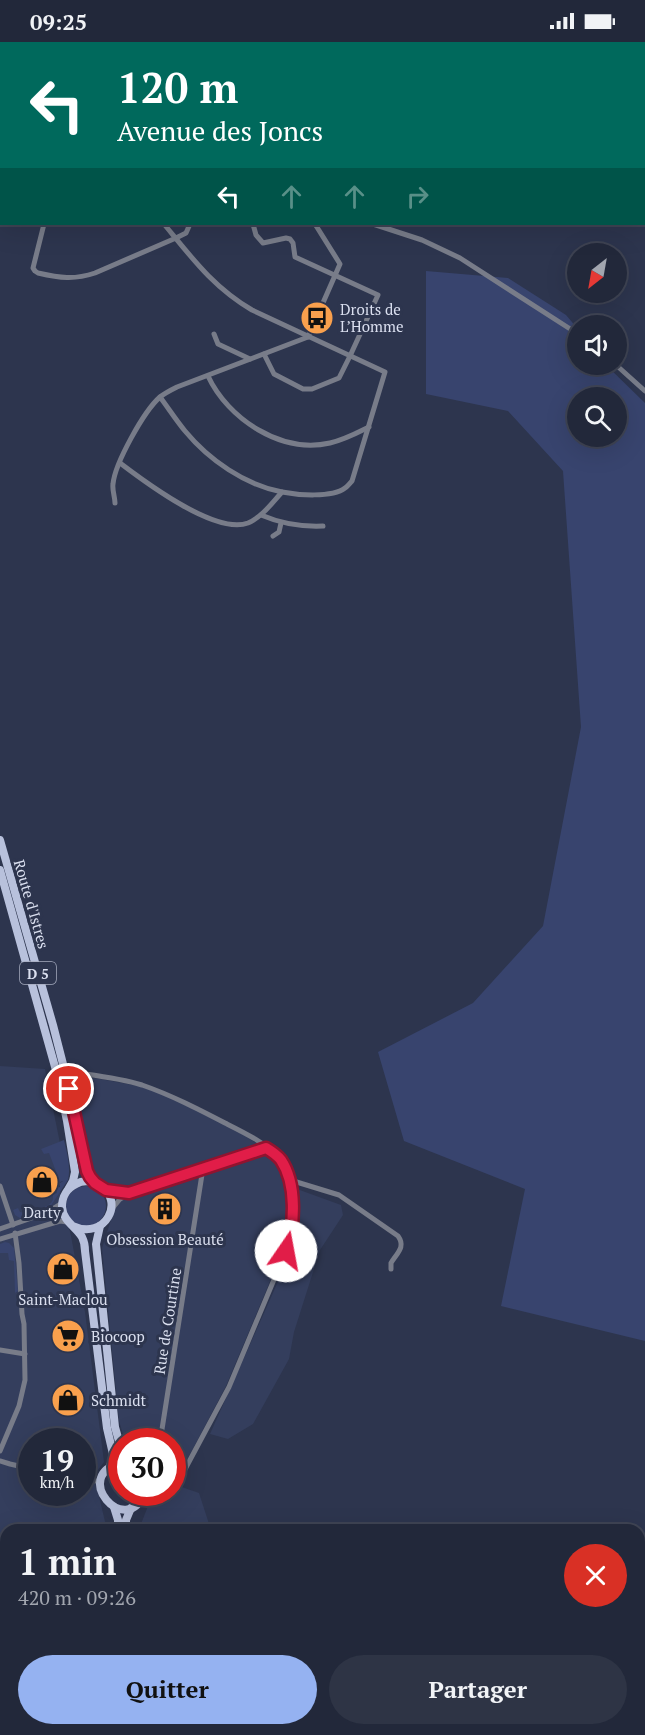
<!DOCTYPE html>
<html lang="fr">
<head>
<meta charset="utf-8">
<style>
	:root { --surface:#22283a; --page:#2e3445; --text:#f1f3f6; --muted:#a2a6af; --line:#3f4454; --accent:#95b2f1 }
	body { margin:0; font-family:"PT Serif",serif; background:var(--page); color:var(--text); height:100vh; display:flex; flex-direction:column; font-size:22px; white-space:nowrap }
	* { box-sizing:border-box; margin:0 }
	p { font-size:20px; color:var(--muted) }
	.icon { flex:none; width:33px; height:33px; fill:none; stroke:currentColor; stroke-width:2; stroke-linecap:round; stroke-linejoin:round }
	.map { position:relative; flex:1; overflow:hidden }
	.drawer { position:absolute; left:0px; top:1482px; width:645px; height:212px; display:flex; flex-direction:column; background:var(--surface); border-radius:18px 18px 0 0; box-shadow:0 6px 24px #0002,0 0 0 2px var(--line) }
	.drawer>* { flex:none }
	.banner { position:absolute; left:0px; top:0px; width:645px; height:183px; box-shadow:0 6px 24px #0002,0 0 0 2px var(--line); background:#00695c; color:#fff; overflow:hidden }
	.needle { width:39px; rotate:211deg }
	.buttons { position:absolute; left:567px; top:201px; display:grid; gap:12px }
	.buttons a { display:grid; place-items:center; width:60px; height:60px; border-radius:50%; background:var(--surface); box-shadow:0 6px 24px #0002,0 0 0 2px var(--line); font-size:30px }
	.speed { position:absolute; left:18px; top:1386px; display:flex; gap:12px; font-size:30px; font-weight:700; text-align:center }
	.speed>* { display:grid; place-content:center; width:78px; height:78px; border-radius:50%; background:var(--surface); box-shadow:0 6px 24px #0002,0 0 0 2px var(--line); line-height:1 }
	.speed small { font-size:15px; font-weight:400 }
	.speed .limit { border:9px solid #d22; background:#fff; color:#111 }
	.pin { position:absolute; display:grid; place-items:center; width:51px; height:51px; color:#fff; margin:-26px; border:3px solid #fff; border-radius:50%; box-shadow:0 2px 6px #0007 }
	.me { position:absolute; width:66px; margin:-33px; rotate:12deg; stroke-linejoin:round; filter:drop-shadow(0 0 4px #0008) }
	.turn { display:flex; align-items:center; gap:21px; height:126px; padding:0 18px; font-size:27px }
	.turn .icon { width:78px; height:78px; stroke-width:2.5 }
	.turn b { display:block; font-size:42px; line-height:51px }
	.lanes { display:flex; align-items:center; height:57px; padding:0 18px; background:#0003; justify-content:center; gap:30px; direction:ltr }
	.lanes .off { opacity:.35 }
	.round { display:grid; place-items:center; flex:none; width:63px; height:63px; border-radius:32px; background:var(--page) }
	.headline { display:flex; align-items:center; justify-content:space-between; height:102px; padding:0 18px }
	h1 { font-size:36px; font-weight:800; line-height:45px }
	.action { display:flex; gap:12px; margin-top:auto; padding:12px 18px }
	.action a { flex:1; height:69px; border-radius:36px; background:var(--accent); color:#111; font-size:24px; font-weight:800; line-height:69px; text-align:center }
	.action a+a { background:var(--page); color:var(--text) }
	.status { display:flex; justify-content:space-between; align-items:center; height:42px; padding:0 30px; background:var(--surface); direction:ltr }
	.status svg { height:16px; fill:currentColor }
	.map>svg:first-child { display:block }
	.built { fill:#343e5d; fill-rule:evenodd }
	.green { fill:#38446e; fill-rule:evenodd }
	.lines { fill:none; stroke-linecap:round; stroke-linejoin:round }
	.minor { stroke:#787c89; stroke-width:5 }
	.primary { stroke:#b8c1dc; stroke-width:8 }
	.route-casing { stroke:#92132f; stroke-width:15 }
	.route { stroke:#e11d48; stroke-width:10 }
	.labels { text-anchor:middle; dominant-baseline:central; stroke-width:6; stroke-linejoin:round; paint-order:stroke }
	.shield { fill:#2d354e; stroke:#a6acbf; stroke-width:1.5 }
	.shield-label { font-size:14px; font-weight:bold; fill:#dadfef }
	.poi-label { font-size:15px; fill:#dadfef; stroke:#2d354e; text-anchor:start }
	.street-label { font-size:15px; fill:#dadfef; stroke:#2d354e }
</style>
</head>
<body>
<div class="status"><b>09:25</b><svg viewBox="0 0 49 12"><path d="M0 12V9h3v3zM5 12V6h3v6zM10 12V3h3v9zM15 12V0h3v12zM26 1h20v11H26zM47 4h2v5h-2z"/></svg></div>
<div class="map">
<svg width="645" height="1693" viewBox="0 0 645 1693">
	<rect width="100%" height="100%" fill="#2d354e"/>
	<g class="built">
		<path d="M 0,1024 L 45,1027 L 65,1126 L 59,1145 L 71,1194 L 85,1270 L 104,1420 L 94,1433 L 107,1488 L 6,1488 L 6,1596 L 0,1603 ZM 32,1400 L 82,1400 L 82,1450 L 32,1450 Z"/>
		<path d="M 83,1034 L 139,1044 L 180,1059 L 239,1090 L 264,1106 L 278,1119 L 284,1136 L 289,1176 L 286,1197 L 279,1218 L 226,1344 L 177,1437 L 173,1440 L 172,1400 L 125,1399 L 119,1379 L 102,1206 L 117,1159 L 91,1127 L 74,1041 Z"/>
		<path d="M 297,1147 L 341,1163 L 343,1173 L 320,1208 L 294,1290 L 289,1317 L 253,1382 L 228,1397 L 210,1392 L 293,1206 Z"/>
		<path d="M 176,1443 L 199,1451 L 211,1488 L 141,1488 L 141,1482 L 148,1464 L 166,1451 L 172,1450 L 173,1446 Z"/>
	</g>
	<g class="green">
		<path d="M 426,229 L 508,236 L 566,273 L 577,286 L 578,322 L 606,323 L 645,361 L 645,1299 L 501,1264 L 525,1147 L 404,1099 L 378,1010 L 473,961 L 543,884 L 581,685 L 563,429 L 508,369 L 426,352 ZM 578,356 L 616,356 L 616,394 L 578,394 Z"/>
		<path d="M 64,1098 C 67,1110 71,1126 68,1138 L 48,1168 L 24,1176 L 20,1176 L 15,1173 L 13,1168 L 18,1166 L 20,1170 C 27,1172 43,1167 50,1162 C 53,1159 53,1157 53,1153 L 57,1151 L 56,1146 L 60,1145 L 60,1141 L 63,1139 L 60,1140 L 49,1111 L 44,1112 L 41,1107 Z"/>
		<circle cx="86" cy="1164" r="20"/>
		<path d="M 5,1200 L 9,1201 L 14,1206 L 18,1249 L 15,1251 L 14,1219 L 9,1218 L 8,1211 L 0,1211 L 0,1202 Z"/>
		<path d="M 83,1688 L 123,1688 L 125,1693 L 81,1693 Z"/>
	</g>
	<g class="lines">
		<g class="minor">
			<path d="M 17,0 L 18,2"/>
			<path d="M 112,0 L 113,2"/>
			<path d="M 196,0 L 197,2"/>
			<path d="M 0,15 L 2,15"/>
			<path d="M 0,101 L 2,101"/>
			<path d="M 44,182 L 33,226 L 35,229 L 38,231 C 60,236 74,238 95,231 L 176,196 L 186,191 L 190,182"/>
			<path d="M 253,182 L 256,193 L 263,201 L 286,196 L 290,197 L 293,201 L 295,215 L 378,253 L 350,314 L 339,336 L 312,347 L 303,347 L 274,332 L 264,312"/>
			<path d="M 373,182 L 422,198 L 460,216 L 578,292"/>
			<path d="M 214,292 L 218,302 L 250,317"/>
			<path d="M 308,295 L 340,222 L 315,182"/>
			<path d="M 615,322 L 645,349"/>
			<path d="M 208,334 C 228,377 281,412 330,401 C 344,398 357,391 369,385"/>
			<path d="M 160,355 C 169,367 176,378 185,389 C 209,418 245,443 282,450"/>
			<path d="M 120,421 C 145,440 215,493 248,481 C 262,475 272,461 282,450 C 297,453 332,456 345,446 C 347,445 351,440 352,439 L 385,330 L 252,268 C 213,245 192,216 164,182"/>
			<path d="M 115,461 C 115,455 112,448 113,442 C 115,421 144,369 160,355 C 165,351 171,348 177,345 L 308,295"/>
			<path d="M 261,473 C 282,482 300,485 323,484"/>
			<path d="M 273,494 L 279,490 L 281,481"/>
			<path d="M 65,1029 C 90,1033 117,1035 142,1043 C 171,1053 198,1067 225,1081 C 243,1090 266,1101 279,1116 C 298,1138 294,1184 286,1209 L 229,1345 L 183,1431"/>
			<path d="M 290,1138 L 339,1153 L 398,1194 C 406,1205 397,1211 391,1221 L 391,1227"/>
			<path d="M 0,1144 L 13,1183"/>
			<path d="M 107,1148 L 129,1151"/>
			<path d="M 111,1168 L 120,1157 L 137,1147 L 266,1106"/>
			<path d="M 0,1187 L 46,1171 L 62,1161"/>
			<path d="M 0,1197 L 60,1179 L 67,1180"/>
			<path d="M 0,1308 L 25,1312"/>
			<path d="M 160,1400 L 203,1126"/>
			<path d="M 0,1409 L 19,1364 L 25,1338 L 24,1282 L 22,1272 L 19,1221 L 15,1191"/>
			<path d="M 0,1419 L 10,1422 L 32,1427"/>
			<path d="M 82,1436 L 101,1440"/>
			<path d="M 0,1607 L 6,1601"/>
		</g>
		<g class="primary">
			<path d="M 0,798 L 53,983 L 74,1065 L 87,1129 L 95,1141"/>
			<path d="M 0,828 L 57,1032 L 67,1079 L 75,1130 L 73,1139 L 69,1146"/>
			<path d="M 73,1184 C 105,1199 127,1158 98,1142 C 91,1139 83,1138 76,1142 C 67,1146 62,1155 62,1165 C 63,1179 75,1184 82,1195 C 84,1199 85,1204 85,1209 L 107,1386 L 113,1412 L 110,1425"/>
			<path d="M 100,1184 L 96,1202 L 115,1385 L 122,1410"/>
			<path d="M 122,1421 C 69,1432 126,1499 145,1450"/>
			<path d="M 114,1465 L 118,1478 L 118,1488"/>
			<path d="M 126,1488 L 126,1478 L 131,1466"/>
			<path d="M 147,1688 L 148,1693"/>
			<path d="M 155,1688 L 157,1693"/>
		</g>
	</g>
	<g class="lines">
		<g class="route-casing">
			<path id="route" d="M 69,1047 L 87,1129 L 90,1135 L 95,1141 L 106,1148 L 129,1151 L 266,1106 C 271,1109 277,1113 281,1118 C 297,1142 295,1183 286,1209"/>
		</g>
		<use href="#route" class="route"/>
	</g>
	<defs>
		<g id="bus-disc" transform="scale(1.725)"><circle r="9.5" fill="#f9a04d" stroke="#2d354e"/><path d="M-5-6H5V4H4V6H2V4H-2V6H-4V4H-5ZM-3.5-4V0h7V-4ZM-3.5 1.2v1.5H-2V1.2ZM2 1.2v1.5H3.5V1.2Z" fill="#111"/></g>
		<g id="shop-disc" transform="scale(1.725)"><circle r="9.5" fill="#f9a04d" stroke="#2d354e"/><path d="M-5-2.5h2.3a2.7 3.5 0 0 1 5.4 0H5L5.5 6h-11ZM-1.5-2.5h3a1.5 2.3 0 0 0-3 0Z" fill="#111"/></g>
		<g id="building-disc" transform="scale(1.725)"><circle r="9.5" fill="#f9a04d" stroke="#2d354e"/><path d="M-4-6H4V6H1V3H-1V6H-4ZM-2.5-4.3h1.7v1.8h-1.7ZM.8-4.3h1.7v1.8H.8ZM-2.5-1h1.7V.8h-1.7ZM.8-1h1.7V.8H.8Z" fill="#111"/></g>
		<g id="supermarket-disc" transform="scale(1.725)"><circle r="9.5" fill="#f9a04d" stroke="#2d354e"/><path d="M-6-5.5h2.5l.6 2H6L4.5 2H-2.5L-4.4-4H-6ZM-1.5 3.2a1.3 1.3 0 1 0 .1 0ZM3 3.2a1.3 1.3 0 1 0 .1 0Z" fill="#111"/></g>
	</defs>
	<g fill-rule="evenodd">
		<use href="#bus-disc" x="317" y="276"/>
		<use href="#shop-disc" x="42" y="1140"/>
		<use href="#building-disc" x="165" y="1167"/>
		<use href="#shop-disc" x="63" y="1227"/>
		<use href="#supermarket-disc" x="68" y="1294"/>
		<use href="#shop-disc" x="68" y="1358"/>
	</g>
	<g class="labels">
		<rect class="shield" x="20" y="920" width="36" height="22" rx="4.5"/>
		<g class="shield-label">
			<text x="38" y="931">D 5</text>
		</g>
		<g class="poi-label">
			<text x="340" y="267">Droits de<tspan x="340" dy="17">L’Homme</tspan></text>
			<text x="42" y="1170" text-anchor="middle">Darty</text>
			<text x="165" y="1197" text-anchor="middle">Obsession Beauté</text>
			<text x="63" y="1257" text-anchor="middle">Saint-Maclou</text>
			<text x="91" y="1294">Biocoop</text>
			<text x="91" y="1358">Schmidt</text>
		</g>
		<g class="street-label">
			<text transform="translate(32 862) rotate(74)">Route d'Istres</text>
			<text transform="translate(167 1279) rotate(-81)">Rue de Courtine</text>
		</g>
	</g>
</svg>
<div class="buttons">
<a><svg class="needle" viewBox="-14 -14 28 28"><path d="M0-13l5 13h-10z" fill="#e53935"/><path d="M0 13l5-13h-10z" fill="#a2a6af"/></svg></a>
<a><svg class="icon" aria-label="sound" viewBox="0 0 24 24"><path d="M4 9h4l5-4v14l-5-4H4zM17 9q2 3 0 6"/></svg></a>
<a><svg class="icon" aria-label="search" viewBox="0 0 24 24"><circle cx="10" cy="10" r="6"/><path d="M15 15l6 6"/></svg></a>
</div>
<div class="speed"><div>19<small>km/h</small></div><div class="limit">30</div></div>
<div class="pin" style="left:69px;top:1047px;background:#d93025"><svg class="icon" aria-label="arrive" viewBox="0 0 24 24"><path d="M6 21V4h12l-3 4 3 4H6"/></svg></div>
<svg class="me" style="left:286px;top:1209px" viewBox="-20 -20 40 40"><circle r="19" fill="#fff"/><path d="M0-13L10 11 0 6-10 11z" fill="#e11d48"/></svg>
<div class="banner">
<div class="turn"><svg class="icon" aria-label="left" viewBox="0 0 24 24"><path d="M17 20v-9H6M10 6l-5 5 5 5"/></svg><div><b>120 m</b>Avenue des Joncs</div></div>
<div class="lanes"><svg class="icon" aria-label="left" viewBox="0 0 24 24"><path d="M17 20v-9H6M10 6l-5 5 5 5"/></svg><svg class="icon off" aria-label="ahead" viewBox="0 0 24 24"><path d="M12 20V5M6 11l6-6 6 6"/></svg><svg class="icon off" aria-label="ahead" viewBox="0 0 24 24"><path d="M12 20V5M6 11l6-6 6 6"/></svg><svg class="icon off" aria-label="right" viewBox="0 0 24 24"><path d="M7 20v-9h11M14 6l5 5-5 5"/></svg></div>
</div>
<section class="drawer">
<div class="headline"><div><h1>1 min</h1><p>420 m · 09:26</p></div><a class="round" style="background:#d93025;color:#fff"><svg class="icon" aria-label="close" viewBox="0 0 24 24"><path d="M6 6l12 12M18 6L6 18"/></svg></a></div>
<div class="action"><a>Quitter</a><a>Partager</a></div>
</section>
</div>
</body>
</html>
